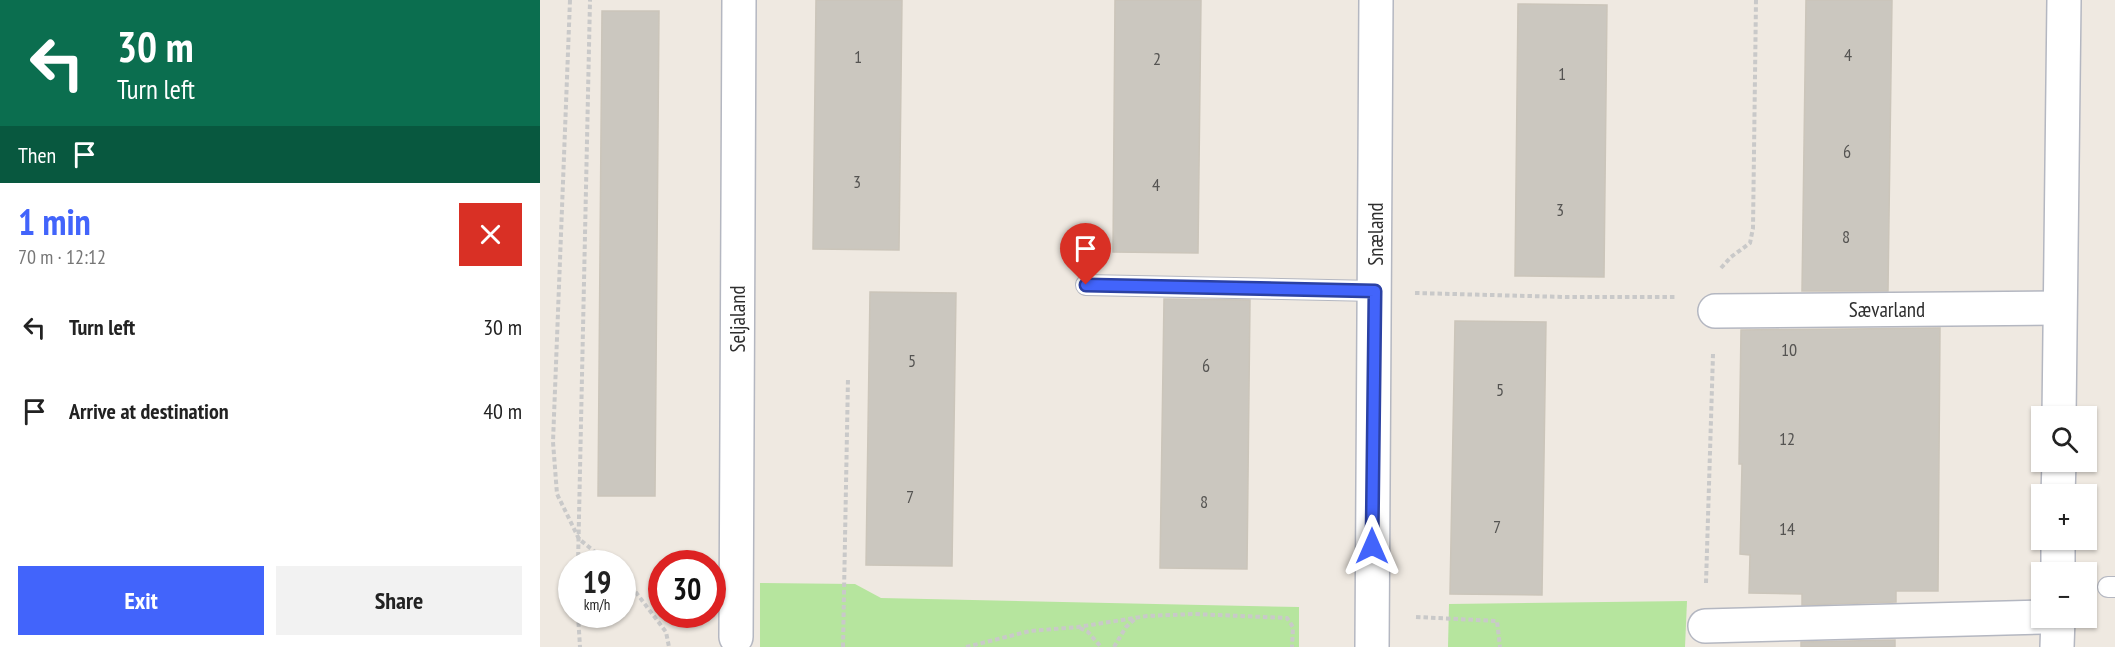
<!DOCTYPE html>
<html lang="en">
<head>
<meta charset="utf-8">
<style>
	:root { --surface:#fff; --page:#f2f2f2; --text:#222; --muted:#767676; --accent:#4264fb }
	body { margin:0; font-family:"PT Sans Narrow",sans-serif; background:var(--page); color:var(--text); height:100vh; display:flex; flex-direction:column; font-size:22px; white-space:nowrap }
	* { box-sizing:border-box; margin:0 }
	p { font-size:20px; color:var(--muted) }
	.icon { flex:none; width:33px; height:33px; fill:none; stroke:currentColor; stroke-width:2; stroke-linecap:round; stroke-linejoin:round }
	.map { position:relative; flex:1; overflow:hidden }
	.panel { display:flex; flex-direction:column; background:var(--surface); width:540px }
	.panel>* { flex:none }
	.banner { background:#0b6e4f; color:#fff; overflow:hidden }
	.fabs { position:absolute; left:1491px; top:406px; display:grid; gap:12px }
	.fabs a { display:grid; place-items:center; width:66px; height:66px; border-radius:0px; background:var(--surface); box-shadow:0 2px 4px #0004; font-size:30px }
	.speed { position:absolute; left:18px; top:550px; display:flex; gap:12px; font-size:30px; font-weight:700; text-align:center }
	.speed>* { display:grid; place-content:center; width:78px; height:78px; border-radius:50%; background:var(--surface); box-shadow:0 2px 4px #0004; line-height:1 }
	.speed small { font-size:15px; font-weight:400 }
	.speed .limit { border:9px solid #d22; background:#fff; color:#111 }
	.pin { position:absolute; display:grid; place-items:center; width:51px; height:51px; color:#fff; margin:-62px -26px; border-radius:50% 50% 50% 0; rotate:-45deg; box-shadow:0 0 6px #0007 }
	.pin .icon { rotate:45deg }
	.me { position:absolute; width:66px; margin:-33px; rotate:0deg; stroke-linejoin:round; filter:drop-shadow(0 0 4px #0008) }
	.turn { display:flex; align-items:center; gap:21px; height:126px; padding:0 18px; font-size:27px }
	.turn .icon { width:78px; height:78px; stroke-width:2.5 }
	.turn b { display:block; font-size:42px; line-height:51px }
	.then { display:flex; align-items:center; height:57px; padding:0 18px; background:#0003; gap:12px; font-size:22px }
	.round { display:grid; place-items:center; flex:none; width:63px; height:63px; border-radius:0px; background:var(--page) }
	.head { display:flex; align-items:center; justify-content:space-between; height:102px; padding:0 18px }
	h1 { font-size:36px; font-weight:600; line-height:45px; color:var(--accent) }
	.button { display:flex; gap:12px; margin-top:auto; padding:12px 18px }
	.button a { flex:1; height:69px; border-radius:0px; background:var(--accent); color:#fff; font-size:24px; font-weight:600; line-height:69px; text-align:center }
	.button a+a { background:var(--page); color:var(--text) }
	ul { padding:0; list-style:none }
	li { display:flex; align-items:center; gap:18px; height:84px; padding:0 18px }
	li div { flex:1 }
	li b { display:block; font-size:22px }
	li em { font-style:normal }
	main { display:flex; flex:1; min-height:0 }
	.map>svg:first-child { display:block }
	.green { fill:#b6e59e }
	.building { fill:#cbc7bf; stroke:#cbc5ba; stroke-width:1.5 }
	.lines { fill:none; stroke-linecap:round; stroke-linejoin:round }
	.service-casing { stroke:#b4b7c1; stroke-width:22 }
	.minor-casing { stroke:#b4b7c1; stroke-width:36 }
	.path { stroke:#c9c9c9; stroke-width:4; stroke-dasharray:4.5 3; stroke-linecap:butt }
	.service { stroke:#fff; stroke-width:20 }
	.minor { stroke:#fff; stroke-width:33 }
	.route-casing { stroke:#2b41a3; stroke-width:15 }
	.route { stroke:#4264fb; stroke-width:10 }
	.labels { text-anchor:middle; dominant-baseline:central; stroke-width:5; stroke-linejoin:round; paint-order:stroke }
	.number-label { font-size:18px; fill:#555452 }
	.street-label { font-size:21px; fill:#2e2e2e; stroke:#fff }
</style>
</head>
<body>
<main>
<section class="panel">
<div class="banner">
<div class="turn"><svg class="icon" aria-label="left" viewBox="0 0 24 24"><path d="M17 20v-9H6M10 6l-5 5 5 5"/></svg><div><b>30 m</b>Turn left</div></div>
<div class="then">Then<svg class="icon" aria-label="arrive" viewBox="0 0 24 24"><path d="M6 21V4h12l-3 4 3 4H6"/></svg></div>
</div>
<div class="head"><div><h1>1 min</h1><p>70 m · 12:12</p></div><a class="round" style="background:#d93025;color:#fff"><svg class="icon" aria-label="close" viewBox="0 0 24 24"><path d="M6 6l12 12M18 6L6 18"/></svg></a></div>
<ul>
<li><svg class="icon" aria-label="left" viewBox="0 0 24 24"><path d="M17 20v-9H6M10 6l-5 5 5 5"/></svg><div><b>Turn left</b></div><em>30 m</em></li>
<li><svg class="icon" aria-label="arrive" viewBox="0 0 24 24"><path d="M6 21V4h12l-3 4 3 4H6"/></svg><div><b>Arrive at destination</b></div><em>40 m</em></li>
</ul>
<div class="button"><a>Exit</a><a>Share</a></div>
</section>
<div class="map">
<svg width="1575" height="647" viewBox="0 0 1575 647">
	<rect width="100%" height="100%" fill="#efe9e1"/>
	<g class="green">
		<path d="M 220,583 L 315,584 L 341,598 L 759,607 L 759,647 L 220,647 Z"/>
		<path d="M 1147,601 L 1145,647 L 908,647 L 909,604 Z"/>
	</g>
	<g class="building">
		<path d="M 276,0 L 362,0 L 359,250 L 273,249 Z"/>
		<path d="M 575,0 L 661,0 L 658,253 L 573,252 Z"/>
		<path d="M 1266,0 L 1352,0 L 1348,291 L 1262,291 Z"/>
		<path d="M 978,4 L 1067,5 L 1064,277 L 975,276 Z"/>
		<path d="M 62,11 L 119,11 L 115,496 L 58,496 Z"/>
		<path d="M 330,292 L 416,293 L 412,566 L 326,565 Z"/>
		<path d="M 624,299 L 710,300 L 707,569 L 620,568 Z"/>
		<path d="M 915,321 L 1006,322 L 1002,595 L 910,594 Z"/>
		<path d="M 1400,328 L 1398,591 L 1356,591 L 1356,602 L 1262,605 L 1262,594 L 1209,593 L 1210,555 L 1200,554 L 1202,464 L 1199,464 L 1201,330 Z"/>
		<path d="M 1355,640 L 1355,647 L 1261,647 L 1261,642 Z"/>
	</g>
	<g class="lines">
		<g class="service-casing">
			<g id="service">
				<path d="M 546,285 L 835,291"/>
				<path d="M 1568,587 L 1575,587"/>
			</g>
		</g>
		<g class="minor-casing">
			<g id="minor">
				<path d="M 1175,311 L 1519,308"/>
				<path d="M 1519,417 L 1524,0"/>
				<path d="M 1518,495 L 1519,462"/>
				<path d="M 1518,573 L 1518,540"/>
				<path d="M 1165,626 L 1502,617"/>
				<path d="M 196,637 L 199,0"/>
				<path d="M 832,647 L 836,0"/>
				<path d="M 1517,647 L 1518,618"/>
			</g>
		</g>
		<g class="path">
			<path d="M 30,0 L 13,442 L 17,494 L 39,539 L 70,564"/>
			<path d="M 1181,268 L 1191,257 L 1210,243 L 1213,228 L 1216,0"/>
			<path d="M 875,293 L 1025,297 L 1135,297"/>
			<path d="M 38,564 L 50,0"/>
			<path d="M 82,574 L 126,632 L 129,647"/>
			<path d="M 1166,583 L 1173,354"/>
			<path d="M 38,615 L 40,647"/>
			<path d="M 876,617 L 957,621 L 960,647"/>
			<path d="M 540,628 L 548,632 L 561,647"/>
			<path d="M 303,647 L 308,378"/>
			<path d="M 426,647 L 490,631 L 538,627 L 607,616 L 654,614 L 747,618 L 753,627 L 752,647"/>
			<path d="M 574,647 L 586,627 L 597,617"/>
		</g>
		<use href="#service" class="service"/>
		<use href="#minor" class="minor"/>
	</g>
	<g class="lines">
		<g class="route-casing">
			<path id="route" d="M 546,285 L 835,291 L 832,546"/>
		</g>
		<use href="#route" class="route"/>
	</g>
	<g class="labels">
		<g class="number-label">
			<text x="1308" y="54">4</text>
			<text x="318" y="56">1</text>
			<text x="617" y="58">2</text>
			<text x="1022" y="73">1</text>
			<text x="1307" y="151">6</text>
			<text x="317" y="181">3</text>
			<text x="616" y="184">4</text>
			<text x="1020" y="209">3</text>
			<text x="1306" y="236">8</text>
			<text x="1249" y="349">10</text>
			<text x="372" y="360">5</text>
			<text x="666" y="365">6</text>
			<text x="960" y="389">5</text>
			<text x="1247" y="438">12</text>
			<text x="370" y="496">7</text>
			<text x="664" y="501">8</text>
			<text x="957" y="526">7</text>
			<text x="1247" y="528">14</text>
		</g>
		<g class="street-label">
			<text transform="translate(835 234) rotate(-90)">Snæland</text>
			<text x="1347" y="309">Sævarland</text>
			<text transform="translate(197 319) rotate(-90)">Seljaland</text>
		</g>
	</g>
</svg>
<div class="fabs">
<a><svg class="icon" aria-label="search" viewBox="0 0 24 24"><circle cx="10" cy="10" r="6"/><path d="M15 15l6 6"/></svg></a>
<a>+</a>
<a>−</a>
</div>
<div class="speed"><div>19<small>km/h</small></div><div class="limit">30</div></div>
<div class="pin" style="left:546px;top:285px;background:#d93025"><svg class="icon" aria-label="arrive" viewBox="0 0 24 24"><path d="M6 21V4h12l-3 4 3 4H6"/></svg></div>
<svg class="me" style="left:832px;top:546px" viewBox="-20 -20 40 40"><path d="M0-17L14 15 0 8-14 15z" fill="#4264fb" stroke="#fff" stroke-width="4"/></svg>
</div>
</main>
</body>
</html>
